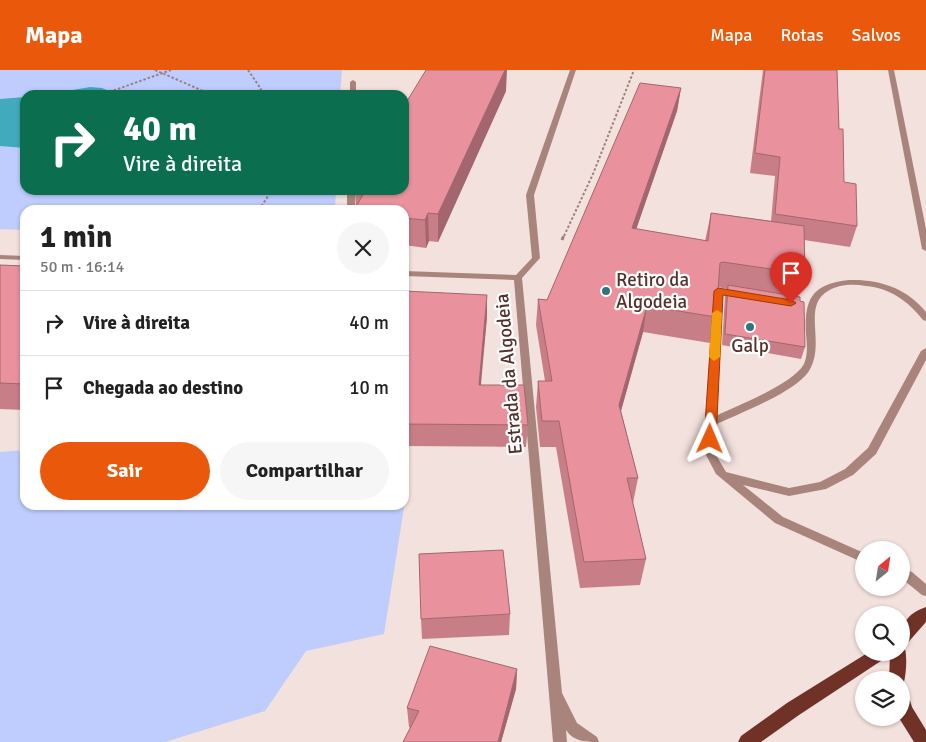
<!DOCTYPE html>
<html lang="pt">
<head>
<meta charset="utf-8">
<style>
	:root { --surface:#fff; --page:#f6f6f6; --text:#222; --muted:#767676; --line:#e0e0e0; --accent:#ea580c }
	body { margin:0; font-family:Signika,sans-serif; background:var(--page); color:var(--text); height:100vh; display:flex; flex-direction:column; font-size:19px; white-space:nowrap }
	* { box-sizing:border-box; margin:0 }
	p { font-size:16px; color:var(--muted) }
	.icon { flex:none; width:28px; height:28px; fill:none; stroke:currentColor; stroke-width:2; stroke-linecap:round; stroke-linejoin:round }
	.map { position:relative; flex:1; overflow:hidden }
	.drawer { position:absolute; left:20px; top:135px; width:389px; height:305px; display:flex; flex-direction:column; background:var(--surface); border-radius:15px; box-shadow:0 1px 4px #0004 }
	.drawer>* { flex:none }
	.banner { position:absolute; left:20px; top:20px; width:389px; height:105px; border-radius:15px; box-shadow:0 1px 4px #0004; background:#0b6e4f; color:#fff; overflow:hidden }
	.needle { width:32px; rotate:30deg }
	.controls { position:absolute; left:855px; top:471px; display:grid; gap:10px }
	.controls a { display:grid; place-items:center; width:55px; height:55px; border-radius:50%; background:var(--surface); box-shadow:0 1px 4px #0004; font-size:25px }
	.pin { position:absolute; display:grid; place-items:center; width:42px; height:42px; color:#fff; margin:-51px -21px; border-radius:50% 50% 50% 0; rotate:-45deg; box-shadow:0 0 5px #0007 }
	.pin .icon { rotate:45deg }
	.me { position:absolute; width:55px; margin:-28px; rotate:1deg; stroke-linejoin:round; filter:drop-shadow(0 0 4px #0008) }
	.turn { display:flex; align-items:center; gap:18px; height:105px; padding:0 20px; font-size:22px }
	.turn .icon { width:65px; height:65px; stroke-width:2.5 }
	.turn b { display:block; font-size:35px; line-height:42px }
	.round { display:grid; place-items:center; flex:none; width:52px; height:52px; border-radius:26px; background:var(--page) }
	.headline { display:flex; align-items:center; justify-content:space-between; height:85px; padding:0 20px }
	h1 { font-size:30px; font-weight:700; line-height:38px }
	.cta { display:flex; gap:10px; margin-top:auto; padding:10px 20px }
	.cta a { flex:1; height:58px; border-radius:30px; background:var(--accent); color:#fff; font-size:20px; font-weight:700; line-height:58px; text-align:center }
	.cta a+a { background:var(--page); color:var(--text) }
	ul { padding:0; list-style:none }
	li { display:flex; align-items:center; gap:15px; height:65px; padding:0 20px; border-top:1px solid var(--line) }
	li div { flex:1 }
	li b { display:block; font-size:19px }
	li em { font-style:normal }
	header { display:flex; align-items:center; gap:30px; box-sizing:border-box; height:70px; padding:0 25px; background:var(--accent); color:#fff }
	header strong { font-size:24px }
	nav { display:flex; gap:28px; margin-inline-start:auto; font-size:18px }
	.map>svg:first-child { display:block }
	.green { fill:#becdfd }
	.water { fill:#41aabd }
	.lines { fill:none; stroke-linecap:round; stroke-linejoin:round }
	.path-far1 { stroke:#9c807b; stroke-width:2; stroke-dasharray:2.5 2; stroke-linecap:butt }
	.path { stroke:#9c807b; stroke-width:3; stroke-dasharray:4 2.5; stroke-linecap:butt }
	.service { fill:#a9847c; fill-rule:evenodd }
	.pedestrian { fill:#a9847c; fill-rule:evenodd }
	.minor { fill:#a9847c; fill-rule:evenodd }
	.tertiary { fill:#a9847c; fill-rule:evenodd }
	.primary { fill:#703227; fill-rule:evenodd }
	.wall { fill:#c87e87 }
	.shaded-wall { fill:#a3666e }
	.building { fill:#e9929d; stroke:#a3666e }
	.route { fill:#ea580c; stroke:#983908 }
	.slow { fill:#f59e0b }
	.poi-dot { fill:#2e7481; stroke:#fff; stroke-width:2 }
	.labels { text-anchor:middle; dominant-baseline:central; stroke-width:4.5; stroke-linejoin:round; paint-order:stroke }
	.poi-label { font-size:19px; fill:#54312a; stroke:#fff; text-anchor:start }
	.street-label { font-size:19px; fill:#54312a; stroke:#fff }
</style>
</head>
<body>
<header>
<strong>Mapa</strong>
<nav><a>Mapa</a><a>Rotas</a><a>Salvos</a></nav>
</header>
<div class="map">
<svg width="926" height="672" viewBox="0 0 926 672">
	<rect width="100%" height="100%" fill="#f3e1dd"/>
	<g class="green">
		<path d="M 0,0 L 342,0 L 340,25 L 25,25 L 25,120 L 336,120 L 335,140 L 25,140 L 25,160 L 0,159 Z"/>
		<path d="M 25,380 L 25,435 L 404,435 L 404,404 L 409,406 L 384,564 L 306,581 L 265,641 L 165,672 L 0,672 L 0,382 Z"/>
	</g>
	<g class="water">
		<path d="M 90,17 L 102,18 L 118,25 L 45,25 Z"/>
		<path d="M 25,27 L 25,78 L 0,76 L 0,29 Z"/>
	</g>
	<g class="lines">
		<g class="path-far1">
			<path d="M 155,0 L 203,21 L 242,25"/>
			<path d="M 248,0 L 261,19 L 257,25"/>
			<path d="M 101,25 L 171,0"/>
			<path d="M 287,25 L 329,23"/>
			<path d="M 251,120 L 268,124"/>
			<path d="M 259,140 L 272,120"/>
			<path d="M 564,166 L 593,104 L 634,0"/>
		</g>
		<path class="path" d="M 562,170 L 564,165"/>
		<g class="service">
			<path d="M 849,210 C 879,209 907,218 926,242 L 926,251 L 923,250 C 908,231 890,218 866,216 C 853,214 840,214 828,221 C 800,237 829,277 806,305 C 788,325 740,343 715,355 L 716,385 L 726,402 L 789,418 L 820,412 L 845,399 L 868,378 L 921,281 L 926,278 L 926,290 L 876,384 L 853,405 L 826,419 L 789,426 L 743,415 L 783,447 L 864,483 L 864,493 L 775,453 L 716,404 L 706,385 L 705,353 L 716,219 L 738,221 L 742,224 L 738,227 L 723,224 L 716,346 C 737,336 793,314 804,294 C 808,285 807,273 806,264 C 804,229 812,214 849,210 Z"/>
			<path d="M 901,498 L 912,502 L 926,514 L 926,526 L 922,525 L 901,508 Z"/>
		</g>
		<g class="pedestrian">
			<path d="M 353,10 L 356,12 L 356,25 L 350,25 L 350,12 Z"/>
			<rect x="347" y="120" width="8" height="20"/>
		</g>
		<g class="minor">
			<path d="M 570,0 L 576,0 L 534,125 L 540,188 L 522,208 L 562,623 L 577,653 L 597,667 L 599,672 C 586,672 574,672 566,660 L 567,672 L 553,672 L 514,210 L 404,206 L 404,201 L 516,205 L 532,188 L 526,125 Z"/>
			<path d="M 0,185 L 25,186 L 25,190 L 0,189 Z"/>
		</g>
		<path class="tertiary" d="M 888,0 L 894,0 L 926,159 L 926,181 L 922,179 Z"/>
		<g class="primary">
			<path d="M 926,537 L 926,552 L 904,577 C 908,583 906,609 903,615 L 901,616 L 901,610 L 889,610 L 890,585 L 799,645 L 761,672 L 738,672 L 741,666 L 787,633 L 869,582 L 901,582 C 901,559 901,546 926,537 Z"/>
			<path d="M 901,619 L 907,621 L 912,637 L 926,660 L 926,672 L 914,672 L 899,648 L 901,648 Z"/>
		</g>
	</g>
	<g class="wall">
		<path d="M 763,0 L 837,0 L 839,59 L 844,112 L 857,156 L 850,177 L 804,170 L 805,204 L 797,227 L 805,277 L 801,289 L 722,275 L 725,226 L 727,219 L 718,217 L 716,247 L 710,273 L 643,262 L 621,341 L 638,408 L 633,433 L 646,489 L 640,515 L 580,518 L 556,377 L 540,377 L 536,337 L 538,311 L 545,311 L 536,255 L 538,229 L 547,230 L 681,18 L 677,41 L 636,159 L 705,171 L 711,143 L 771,151 L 775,106 L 750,103 Z"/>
		<path d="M 506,21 L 438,172 L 429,171 L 426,178 L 404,175 L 404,140 L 356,137 L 355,122 Z"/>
		<path d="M 0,195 L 25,196 L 25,340 L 0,339 Z"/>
		<path d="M 404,221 L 487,247 L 480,315 L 528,355 L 526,377 L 404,376 Z"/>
		<path d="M 510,544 L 509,565 L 422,569 L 421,549 Z"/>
		<path d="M 517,599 L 516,619 L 501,672 L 403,672 L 410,658 L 409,657 L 407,638 Z"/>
	</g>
	<g class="shaded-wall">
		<path d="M 505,0 L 507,0 L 506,21 L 438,172 L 438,144 Z"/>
		<path d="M 681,18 L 677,41 L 628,183 L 632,158 Z"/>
		<path d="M 428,143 L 429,171 L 426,178 L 425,150 Z"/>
		<path d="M 487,225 L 487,247 L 479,336 L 479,315 Z"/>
		<path d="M 647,236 L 643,262 L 615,362 L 619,335 Z"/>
		<path d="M 517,599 L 516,619 L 501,672 L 498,672 Z"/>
	</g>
	<g class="building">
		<path d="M 426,0 L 505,0 L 438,144 L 428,143 L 425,150 L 404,148 L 404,140 L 354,140 L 364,123 L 355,122 L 356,120 L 404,120 L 404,36 Z"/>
		<path d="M 765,0 L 837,0 L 839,59 L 843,59 L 844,112 L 856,114 L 857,156 L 775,144 L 780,87 L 755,83 Z"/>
		<path d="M 640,13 L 681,18 L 632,158 L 708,171 L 711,143 L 804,156 L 805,204 L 723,192 L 720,193 L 716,247 L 647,236 L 619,335 L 638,408 L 627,408 L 646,489 L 584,492 L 559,351 L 542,351 L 538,311 L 552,311 L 538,229 L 547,230 Z"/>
		<path d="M 0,195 L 25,196 L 25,314 L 0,313 Z"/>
		<path d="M 728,215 L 800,227 L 800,231 L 804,232 L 805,277 L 725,264 Z"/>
		<path d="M 404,221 L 487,225 L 479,315 L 524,315 L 528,355 L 404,354 Z"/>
		<path d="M 503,480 L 510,544 L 421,549 L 419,484 Z"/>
		<path d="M 430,576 L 517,599 L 498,672 L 403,672 L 419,641 L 407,638 Z"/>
	</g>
	<path class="route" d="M 718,218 L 791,230 L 796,233 L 791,236 L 723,225 L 716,369 L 710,373 L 704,369 L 714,221 Z"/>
	<path class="slow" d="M 717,240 L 722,243 L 720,287 L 714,291 L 709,287 L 712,243 Z"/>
	<g class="poi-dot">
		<circle cx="606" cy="221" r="5"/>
		<circle cx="750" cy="257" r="5"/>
	</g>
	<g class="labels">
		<g class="poi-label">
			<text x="616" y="210">Retiro da<tspan x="616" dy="22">Algodeia</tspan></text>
			<text x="750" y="276" text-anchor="middle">Galp</text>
		</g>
		<g class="street-label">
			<text transform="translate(509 304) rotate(-95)">Estrada da Algodeia</text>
		</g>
	</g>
</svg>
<div class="controls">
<a><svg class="needle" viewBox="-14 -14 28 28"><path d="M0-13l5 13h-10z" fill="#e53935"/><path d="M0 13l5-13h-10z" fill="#767676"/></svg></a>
<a><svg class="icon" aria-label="search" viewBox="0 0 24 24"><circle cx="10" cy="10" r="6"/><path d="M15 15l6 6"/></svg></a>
<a><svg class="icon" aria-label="layers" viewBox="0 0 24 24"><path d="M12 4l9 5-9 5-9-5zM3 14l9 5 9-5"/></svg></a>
</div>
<div class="pin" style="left:791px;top:233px;background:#d93025"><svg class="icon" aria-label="arrive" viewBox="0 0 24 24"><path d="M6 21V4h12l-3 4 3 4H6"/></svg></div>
<svg class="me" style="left:710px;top:369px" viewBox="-20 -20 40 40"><path d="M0-17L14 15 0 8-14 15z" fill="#ea580c" stroke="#fff" stroke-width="4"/></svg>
<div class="banner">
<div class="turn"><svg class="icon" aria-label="right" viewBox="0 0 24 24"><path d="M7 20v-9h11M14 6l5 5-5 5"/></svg><div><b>40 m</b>Vire à direita</div></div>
</div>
<section class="drawer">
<div class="headline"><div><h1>1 min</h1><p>50 m · 16:14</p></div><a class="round"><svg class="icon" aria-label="close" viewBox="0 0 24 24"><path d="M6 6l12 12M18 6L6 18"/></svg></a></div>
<ul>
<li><svg class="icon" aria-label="right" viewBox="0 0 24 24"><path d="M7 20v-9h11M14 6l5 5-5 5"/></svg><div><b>Vire à direita</b></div><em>40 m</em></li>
<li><svg class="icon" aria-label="arrive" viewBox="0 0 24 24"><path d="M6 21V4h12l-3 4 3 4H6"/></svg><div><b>Chegada ao destino</b></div><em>10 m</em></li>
</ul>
<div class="cta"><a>Sair</a><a>Compartilhar</a></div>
</section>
</div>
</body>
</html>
